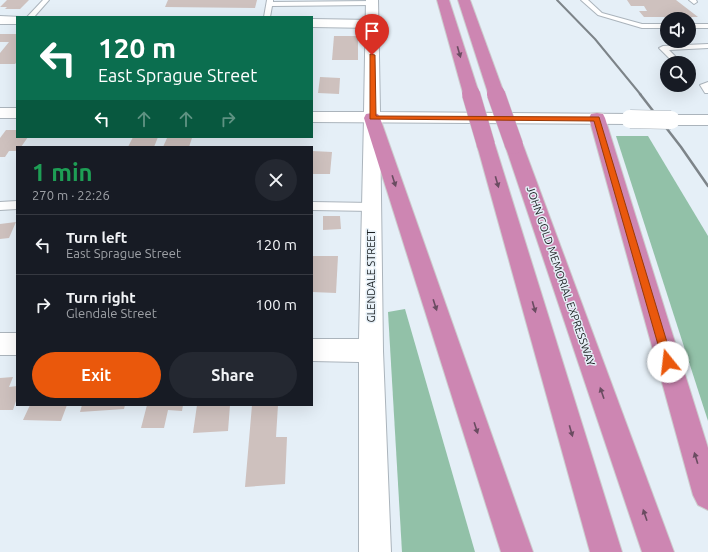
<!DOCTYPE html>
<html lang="en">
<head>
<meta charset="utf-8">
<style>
	:root { --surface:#171b24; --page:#242831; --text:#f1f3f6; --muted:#9ea1a6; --line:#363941; --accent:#ea580c }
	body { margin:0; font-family:Ubuntu,sans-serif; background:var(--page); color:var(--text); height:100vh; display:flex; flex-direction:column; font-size:15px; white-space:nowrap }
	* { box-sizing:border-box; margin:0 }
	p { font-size:13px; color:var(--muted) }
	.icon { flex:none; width:22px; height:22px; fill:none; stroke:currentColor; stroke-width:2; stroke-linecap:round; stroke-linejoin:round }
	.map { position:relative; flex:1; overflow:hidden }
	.sheet { position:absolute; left:16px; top:146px; width:297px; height:260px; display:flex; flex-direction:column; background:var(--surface); border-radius:0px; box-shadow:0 4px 16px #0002 }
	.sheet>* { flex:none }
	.hud { position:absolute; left:16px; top:16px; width:297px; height:122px; border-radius:0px; box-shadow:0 4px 16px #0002; background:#0b6e4f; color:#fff; overflow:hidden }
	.fabs { position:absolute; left:660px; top:12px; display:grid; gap:8px }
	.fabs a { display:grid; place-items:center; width:36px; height:36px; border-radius:50%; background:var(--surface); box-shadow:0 4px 16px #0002; font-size:20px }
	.pin { position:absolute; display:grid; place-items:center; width:34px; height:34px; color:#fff; margin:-41px -17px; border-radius:50% 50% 50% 0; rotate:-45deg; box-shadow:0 0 4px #0007 }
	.pin .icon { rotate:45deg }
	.me { position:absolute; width:44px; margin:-22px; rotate:344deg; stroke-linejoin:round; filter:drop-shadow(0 0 3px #0008) }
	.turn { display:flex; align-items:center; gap:14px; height:84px; padding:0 16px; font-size:18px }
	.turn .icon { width:52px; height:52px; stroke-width:2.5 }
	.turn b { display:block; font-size:28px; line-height:34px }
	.lanes { display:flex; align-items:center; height:38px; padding:0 16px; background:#0003; justify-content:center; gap:20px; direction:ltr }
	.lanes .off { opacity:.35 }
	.round { display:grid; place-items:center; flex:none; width:42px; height:42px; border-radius:21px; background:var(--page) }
	.overview { display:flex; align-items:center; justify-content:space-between; height:68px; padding:0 16px }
	h1 { font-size:24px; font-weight:600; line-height:30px; color:#1e9e55 }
	.primary-button { display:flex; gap:8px; margin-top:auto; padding:8px 16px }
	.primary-button a { flex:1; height:46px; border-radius:24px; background:var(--accent); color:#fff; font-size:16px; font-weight:600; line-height:46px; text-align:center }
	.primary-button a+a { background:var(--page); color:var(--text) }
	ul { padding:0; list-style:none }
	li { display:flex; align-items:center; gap:12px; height:60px; padding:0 16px; border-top:1px solid var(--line) }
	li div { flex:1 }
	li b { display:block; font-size:15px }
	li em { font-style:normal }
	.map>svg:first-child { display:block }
	.forest { fill:#92c1a8 }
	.building { fill:#cec1be }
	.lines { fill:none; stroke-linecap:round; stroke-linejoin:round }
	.lane-casing { stroke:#abb4bc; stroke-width:2 }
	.street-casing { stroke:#abb4bc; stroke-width:2 }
	.secondary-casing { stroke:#abb4bc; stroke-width:2 }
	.highway-casing { stroke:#cccdce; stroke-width:2 }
	.lane { fill:#fff; fill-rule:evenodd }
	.street { fill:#fff; fill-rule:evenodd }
	.secondary { fill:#fff; fill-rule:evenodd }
	.highway { fill:#cd86b2; fill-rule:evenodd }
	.rail-far1 { stroke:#7d8489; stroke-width:2 }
	.rail { stroke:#7d8489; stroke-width:2.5 }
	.secondary-bridge-casing { stroke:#abb4bc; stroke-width:19; stroke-linecap:butt }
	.highway-bridge-far1-casing { stroke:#cccdce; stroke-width:16; stroke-linecap:butt }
	.highway-bridge-casing { stroke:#cccdce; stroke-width:19; stroke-linecap:butt }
	.secondary-bridge { stroke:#fff; stroke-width:18 }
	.highway-bridge-far1 { stroke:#cd86b2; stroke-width:14 }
	.highway-bridge { stroke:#cd86b2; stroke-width:18 }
	.oneway { fill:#6a4c61 }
	.route { fill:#ea580c; stroke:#983908 }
	.labels { text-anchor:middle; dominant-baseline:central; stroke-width:3; stroke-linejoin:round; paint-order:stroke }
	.street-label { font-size:11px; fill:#191d1f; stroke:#e5eff7 }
</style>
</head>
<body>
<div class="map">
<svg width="708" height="552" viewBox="0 0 708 552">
	<rect width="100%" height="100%" fill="#e5eff7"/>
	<g class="forest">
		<path d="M 616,136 L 648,136 L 708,236 L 708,421 Z"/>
		<path d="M 405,309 L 475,552 L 402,552 L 388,312 Z"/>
	</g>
	<g class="building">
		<path d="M 7,0 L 29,0 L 20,9 L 5,9 L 7,7 L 0,7 Z"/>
		<path d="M 168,0 L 257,0 L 255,8 L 165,7 Z"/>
		<path d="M 627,0 L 676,0 L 698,17 L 644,17 L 639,11 L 647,11 L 644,6 L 631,6 Z"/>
		<path d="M 0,34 L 17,34 L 17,62 L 15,64 L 0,64 L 0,53 L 9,42 L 0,42 Z"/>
		<path d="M 334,36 L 358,36 L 358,60 L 332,60 Z"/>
		<path d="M 320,77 L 340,78 L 339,94 L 318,93 Z"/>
		<path d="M 6,130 L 17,130 L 17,137 L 28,137 L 21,147 L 17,147 L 17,151 L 9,151 L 5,157 L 0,157 L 0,138 Z"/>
		<path d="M 133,137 L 158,137 L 154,147 L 128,147 Z"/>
		<path d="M 167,138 L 192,138 L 189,147 L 163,147 Z"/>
		<path d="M 312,151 L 332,152 L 330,174 L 312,174 Z"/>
		<path d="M 323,216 L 340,216 L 341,229 L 323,230 Z"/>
		<path d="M 16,222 L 9,238 L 0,239 L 0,224 Z"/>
		<path d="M 312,256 L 338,256 L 336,293 L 312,292 Z"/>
		<path d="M 13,377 L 9,387 L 17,386 L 17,398 L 13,410 L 0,410 L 0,378 Z"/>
		<path d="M 30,405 L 67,405 L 61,421 L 23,420 Z"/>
		<path d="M 82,405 L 125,405 L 124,409 L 80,412 Z"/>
		<path d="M 147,405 L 183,405 L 182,411 L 168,410 L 164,428 L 141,428 Z"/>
		<path d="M 197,405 L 230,405 L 228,431 L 193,433 Z"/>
		<path d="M 252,405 L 278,405 L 276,437 L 287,437 L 285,484 L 245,487 Z"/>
	</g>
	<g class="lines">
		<g class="lane-casing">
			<g id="lane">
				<path d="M 43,0 L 49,0 L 34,17 L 27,17 Z"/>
				<path d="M 267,0 L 273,0 L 273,2 L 372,1 L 375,3 L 372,5 L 272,6 L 270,17 L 264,17 Z"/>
				<path d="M 581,0 L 588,0 L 602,13 L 642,24 L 667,24 L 667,28 L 642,28 L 598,15 Z"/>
				<path d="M 689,0 L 696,0 L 697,2 L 694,4 Z"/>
				<rect x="689" y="24" width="19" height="4"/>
				<path d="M 708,44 L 708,48 L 669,50 L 682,63 L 674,63 L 659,48 L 663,46 Z"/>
				<path d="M 708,82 L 708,93 L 705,93 L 700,85 Z"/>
				<path d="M 17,201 L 17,209 L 0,210 L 0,202 Z"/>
				<path d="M 312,202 L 372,203 L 375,204 L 377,207 L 375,210 L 372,211 L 312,210 Z"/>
			</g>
		</g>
		<g class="street-casing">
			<g id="street">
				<path d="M 0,16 L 21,17 L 17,17 L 17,24 L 0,24 Z"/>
				<path d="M 312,19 L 373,20 L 378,21 L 380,24 L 378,27 L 373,28 L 312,27 Z"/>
				<path d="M 372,113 L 378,114 L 380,118 L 383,351 L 391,552 L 359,552 L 359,362 L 312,361 L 312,339 L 359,339 L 364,118 L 366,114 Z"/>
				<rect x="0" y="333" width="17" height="22"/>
			</g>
		</g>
		<g class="secondary-casing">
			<g id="secondary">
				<path d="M 366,0 L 378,0 L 380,112 L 630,114 L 636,115 L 638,119 L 636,123 L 630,124 L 312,122 L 312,112 L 364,112 Z"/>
				<rect x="0" y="108" width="17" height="10"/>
				<path d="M 671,115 L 708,115 L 708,125 L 671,125 L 665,124 L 663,120 L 665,116 Z"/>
			</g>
		</g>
		<g class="highway-casing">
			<g id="highway">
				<path d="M 437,0 L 449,0 L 479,93 L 477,96 L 471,98 L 465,96 L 463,93 Z"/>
				<path d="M 458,0 L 470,0 L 504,93 L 502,96 L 496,98 L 490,96 L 488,93 Z"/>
				<path d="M 372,113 L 378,114 L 380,118 L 533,552 L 501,552 L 364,118 L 366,114 Z"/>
				<path d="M 597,113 L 603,114 L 605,118 L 708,448 L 708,510 L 698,505 L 693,495 L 589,118 L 591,114 Z"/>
				<path d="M 486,139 L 492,141 L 495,145 L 622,552 L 590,552 L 477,145 L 480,141 Z"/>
				<path d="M 514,139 L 520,141 L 523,145 L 674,552 L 642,552 L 505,145 L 508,141 Z"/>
			</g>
		</g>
		<use href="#lane" class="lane"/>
		<use href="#street" class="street"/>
		<use href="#secondary" class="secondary"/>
		<use href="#highway" class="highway"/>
		<path class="rail-far1" d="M 557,0 L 595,39 L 641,95"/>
		<path class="rail" d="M 640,94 L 681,147 L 708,186"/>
		<g class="secondary-bridge-casing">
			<path id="secondary-bridge" d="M 630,119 L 671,120"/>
		</g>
		<g class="highway-bridge-far1-casing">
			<g id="highway-bridge-far1">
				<path d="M 471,93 L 472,95"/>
				<path d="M 496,93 L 497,95"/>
			</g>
		</g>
		<g class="highway-bridge-casing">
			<g id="highway-bridge">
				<path d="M 471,94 L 486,145"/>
				<path d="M 496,94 L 514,145"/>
			</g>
		</g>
		<use href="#secondary-bridge" class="secondary-bridge"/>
		<use href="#highway-bridge-far1" class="highway-bridge-far1"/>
		<use href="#highway-bridge" class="highway-bridge"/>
	</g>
	<defs><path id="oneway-solid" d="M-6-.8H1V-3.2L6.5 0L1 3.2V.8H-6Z"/></defs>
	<g class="oneway">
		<use href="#oneway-solid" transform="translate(459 52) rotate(74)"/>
		<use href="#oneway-solid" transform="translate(394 181) rotate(72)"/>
		<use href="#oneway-solid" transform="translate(497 182) rotate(74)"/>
		<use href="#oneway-solid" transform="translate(435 305) rotate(72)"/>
		<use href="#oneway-solid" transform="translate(534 307) rotate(74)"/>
		<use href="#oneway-solid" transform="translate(602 393) rotate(-109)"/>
		<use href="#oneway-solid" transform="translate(476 428) rotate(72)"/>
		<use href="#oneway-solid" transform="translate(571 431) rotate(74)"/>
		<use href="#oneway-solid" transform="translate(696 458) rotate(-107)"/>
		<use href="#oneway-solid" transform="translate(645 515) rotate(-109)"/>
	</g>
	<path class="route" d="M 370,54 L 375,55 L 376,116 L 599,117 L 673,362 L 672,365 L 668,367 L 665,365 L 663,362 L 594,121 L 370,119 Z"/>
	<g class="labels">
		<g class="street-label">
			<text transform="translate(371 276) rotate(-90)">GLENDALE STREET</text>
			<text transform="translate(561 276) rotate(71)">JOHN GOLD MEMORIAL EXPRESSWAY</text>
		</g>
	</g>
</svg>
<div class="fabs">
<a><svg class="icon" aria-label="sound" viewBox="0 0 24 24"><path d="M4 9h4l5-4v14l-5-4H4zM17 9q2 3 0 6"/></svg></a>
<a><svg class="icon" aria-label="search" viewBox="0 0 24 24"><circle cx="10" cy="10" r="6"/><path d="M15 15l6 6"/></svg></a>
</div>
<div class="pin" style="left:372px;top:55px;background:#d93025"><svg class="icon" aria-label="arrive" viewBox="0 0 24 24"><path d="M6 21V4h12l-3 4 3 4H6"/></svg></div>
<svg class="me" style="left:668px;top:362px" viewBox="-20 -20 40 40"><circle r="19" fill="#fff"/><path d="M0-13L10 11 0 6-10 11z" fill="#ea580c"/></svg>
<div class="hud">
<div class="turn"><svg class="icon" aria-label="left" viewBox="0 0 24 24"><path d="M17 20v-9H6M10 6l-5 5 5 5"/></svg><div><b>120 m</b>East Sprague Street</div></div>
<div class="lanes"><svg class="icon" aria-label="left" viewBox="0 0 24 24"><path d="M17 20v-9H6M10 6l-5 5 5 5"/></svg><svg class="icon off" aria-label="ahead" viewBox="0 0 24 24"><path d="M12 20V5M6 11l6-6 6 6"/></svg><svg class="icon off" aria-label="ahead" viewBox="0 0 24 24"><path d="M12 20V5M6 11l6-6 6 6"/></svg><svg class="icon off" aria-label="right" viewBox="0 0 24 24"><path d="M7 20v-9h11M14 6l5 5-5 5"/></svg></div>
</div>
<section class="sheet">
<div class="overview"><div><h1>1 min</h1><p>270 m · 22:26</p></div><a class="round"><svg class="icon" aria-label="close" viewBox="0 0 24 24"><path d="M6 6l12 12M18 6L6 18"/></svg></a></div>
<ul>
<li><svg class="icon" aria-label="left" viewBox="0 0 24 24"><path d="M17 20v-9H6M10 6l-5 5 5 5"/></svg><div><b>Turn left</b><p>East Sprague Street</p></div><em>120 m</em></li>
<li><svg class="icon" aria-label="right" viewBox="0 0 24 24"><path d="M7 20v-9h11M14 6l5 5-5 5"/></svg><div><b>Turn right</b><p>Glendale Street</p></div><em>100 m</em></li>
</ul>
<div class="primary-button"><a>Exit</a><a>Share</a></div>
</section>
</div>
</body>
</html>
